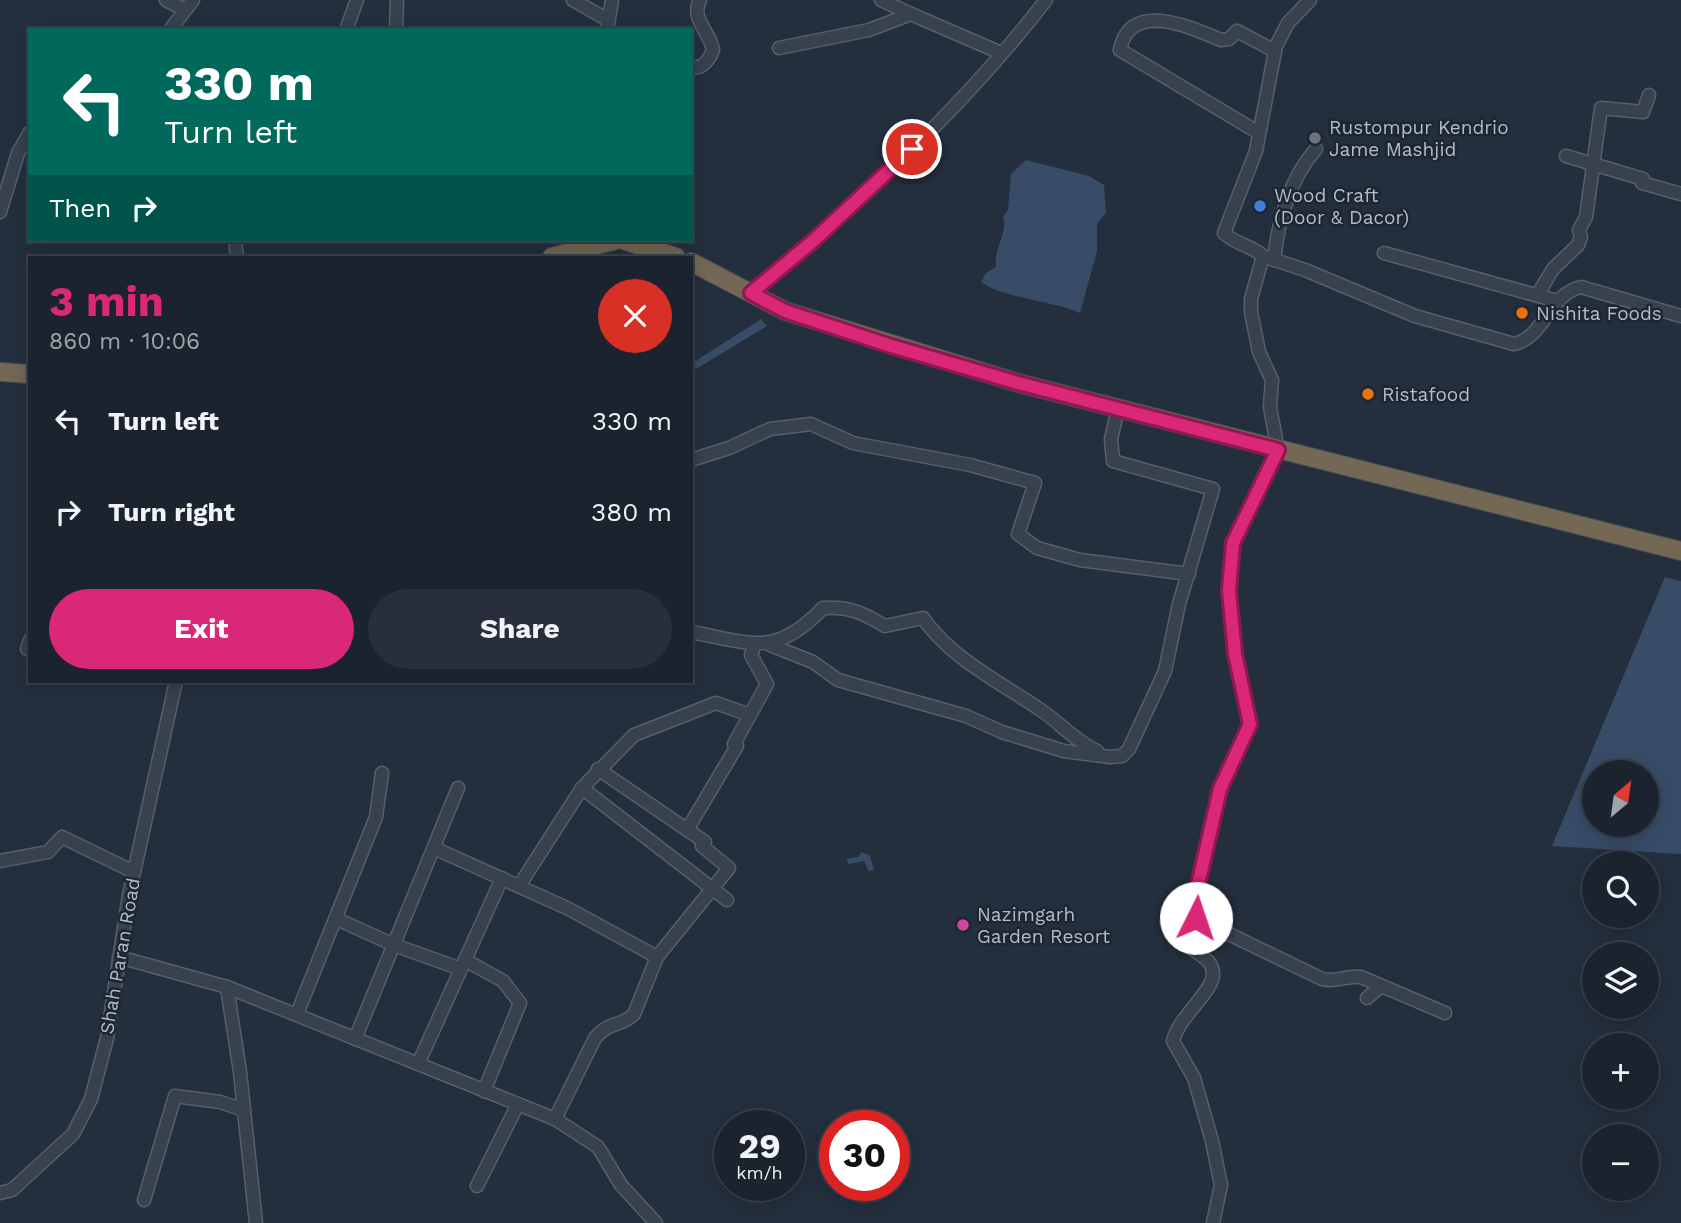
<!DOCTYPE html>
<html lang="en">
<head>
<meta charset="utf-8">
<style>
	:root { --surface:#1b232e; --page:#282f3a; --text:#f1f3f6; --muted:#a0a4aa; --line:#39404a; --accent:#db2777 }
	body { margin:0; font-family:"Work Sans",sans-serif; background:var(--page); color:var(--text); height:100vh; display:flex; flex-direction:column; font-size:26px; white-space:nowrap }
	* { box-sizing:border-box; margin:0 }
	p { font-size:23px; color:var(--muted) }
	.icon { flex:none; width:38px; height:38px; fill:none; stroke:currentColor; stroke-width:2; stroke-linecap:round; stroke-linejoin:round }
	.map { position:relative; flex:1; overflow:hidden }
	.side { position:absolute; left:28px; top:256px; width:665px; height:427px; display:flex; flex-direction:column; background:var(--surface); border-radius:0px; box-shadow:0 4px 18px #0003,0 0 0 2px var(--line) }
	.side>* { flex:none }
	.guide { position:absolute; left:28px; top:28px; width:665px; height:214px; border-radius:0px; box-shadow:0 4px 18px #0003,0 0 0 2px var(--line); background:#00695c; color:#fff; overflow:hidden }
	.needle { width:46px; rotate:29deg }
	.fabs { position:absolute; left:1582px; top:760px; display:grid; gap:14px }
	.fabs a { display:grid; place-items:center; width:77px; height:77px; border-radius:50%; background:var(--surface); box-shadow:0 4px 18px #0003,0 0 0 2px var(--line); font-size:35px }
	.speed { position:absolute; left:714px; top:1110px; display:flex; gap:14px; font-size:35px; font-weight:700; text-align:center }
	.speed>* { display:grid; place-content:center; width:91px; height:91px; border-radius:50%; background:var(--surface); box-shadow:0 4px 18px #0003,0 0 0 2px var(--line); line-height:1 }
	.speed small { font-size:18px; font-weight:400 }
	.speed .limit { border:10px solid #d22; background:#fff; color:#111 }
	.pin { position:absolute; display:grid; place-items:center; width:60px; height:60px; color:#fff; margin:-30px; border:4px solid #fff; border-radius:50%; box-shadow:0 2px 7px #0007 }
	.me { position:absolute; width:77px; margin:-38px; rotate:4deg; stroke-linejoin:round; filter:drop-shadow(0 0 5px #0008) }
	.turn { display:flex; align-items:center; gap:24px; height:147px; padding:0 21px; font-size:32px }
	.turn .icon { width:91px; height:91px; stroke-width:2.5 }
	.turn b { display:block; font-size:49px; line-height:60px }
	.then { display:flex; align-items:center; height:66px; padding:0 21px; background:#0003; gap:14px; font-size:26px }
	.round { display:grid; place-items:center; flex:none; width:74px; height:74px; border-radius:37px; background:var(--page) }
	.overview { display:flex; align-items:center; justify-content:space-between; height:119px; padding:0 21px }
	h1 { font-size:42px; font-weight:700; line-height:52px; color:var(--accent) }
	.primary-button { display:flex; gap:14px; margin-top:auto; padding:14px 21px }
	.primary-button a { flex:1; height:80px; border-radius:42px; background:var(--accent); color:#fff; font-size:28px; font-weight:700; line-height:80px; text-align:center }
	.primary-button a+a { background:var(--page); color:var(--text) }
	ul { padding:0; list-style:none }
	li { display:flex; align-items:center; gap:21px; height:91px; padding:0 21px }
	li div { flex:1 }
	li b { display:block; font-size:26px }
	li em { font-style:normal }
	.map>svg:first-child { display:block }
	.water { fill:#394c67; fill-rule:evenodd }
	.lines { fill:none; stroke-linecap:round; stroke-linejoin:round }
	.minor-casing { stroke:#565f6c; stroke-width:15 }
	.highway-casing { stroke:#434c59; stroke-width:20 }
	.minor { stroke:#38414e; stroke-width:12 }
	.highway { stroke:#746855; stroke-width:18 }
	.route-casing { stroke:#8e194d; stroke-width:18 }
	.route { stroke:#db2777; stroke-width:12 }
	.worship-dot { fill:#6b7280; stroke:#1d2633; stroke-width:2.5 }
	.shop-dot { fill:#3f7fe0; stroke:#1d2633; stroke-width:2.5 }
	.food-dot { fill:#e8710a; stroke:#1d2633; stroke-width:2.5 }
	.hotel-dot { fill:#d1479c; stroke:#1d2633; stroke-width:2.5 }
	.labels { text-anchor:middle; dominant-baseline:central; stroke-width:5; stroke-linejoin:round; paint-order:stroke }
	.poi-label { font-size:19px; fill:#b4bcc9; stroke:#1d2633; text-anchor:start }
	.street-label { font-size:19px; fill:#b4bcc9; stroke:#1d2633 }
</style>
</head>
<body>
<div class="map">
<svg width="1681" height="1223" viewBox="0 0 1681 1223">
	<rect width="100%" height="100%" fill="#242f3e"/>
	<g class="water">
		<path d="M 1026,160 L 1089,176 L 1104,185 L 1106,213 L 1097,224 L 1097,251 L 1080,313 C 1055,301 1002,298 981,282 L 986,273 L 996,267 C 993,248 1008,235 1003,217 L 1008,210 L 1011,174 Z"/>
		<path d="M 761,319 L 767,326 L 691,372 L 691,364 Z"/>
		<path d="M 1665,577 L 1681,581 L 1681,854 L 1552,846 ZM 1594,772 L 1647,772 L 1647,824 L 1594,824 Z"/>
		<path d="M 862,852 L 870,856 L 874,870 L 869,871 L 864,861 L 849,864 L 846,859 L 858,857 Z"/>
	</g>
	<g class="lines">
		<g class="minor-casing">
			<g id="minor">
				<path d="M 166,0 L 185,10"/>
				<path d="M 573,0 L 608,20"/>
				<path d="M 881,0 L 911,14"/>
				<path d="M 170,30 L 193,0"/>
				<path d="M 346,30 L 357,0"/>
				<path d="M 396,30 L 397,0"/>
				<path d="M 607,30 L 612,0"/>
				<path d="M 779,48 L 869,30 L 911,14 L 1001,53"/>
				<path d="M 691,67 C 702,70 709,60 713,50 C 710,32 690,18 700,0"/>
				<path d="M 1259,133 L 1120,50 C 1130,0 1188,26 1221,40 L 1229,39 L 1237,31 L 1275,51"/>
				<path d="M 1566,156 L 1643,179 L 1642,183 L 1681,194"/>
				<path d="M 0,212 L 18,153 L 30,132"/>
				<path d="M 235,240 L 237,257"/>
				<path d="M 1384,253 L 1557,301"/>
				<path d="M 1263,256 L 1305,270 L 1415,316 L 1514,344 C 1545,337 1549,294 1581,287 L 1681,316"/>
				<path d="M 1274,260 C 1278,221 1290,178 1316,149"/>
				<path d="M 751,293 C 857,205 962,109 1046,0"/>
				<path d="M 1538,294 L 1553,269 L 1578,245 L 1581,237 L 1579,230 L 1586,217 L 1601,108 L 1643,112 L 1649,95"/>
				<path d="M 691,460 L 729,448 L 770,429 L 811,424 L 853,443 L 970,465 L 1035,483 L 1018,534 L 1037,548 L 1080,560 L 1189,574"/>
				<path d="M 691,632 C 752,643 775,658 823,608 C 849,606 863,613 885,626 L 923,618 C 952,660 1004,684 1045,713 C 1063,726 1077,742 1097,751"/>
				<path d="M 770,645 L 813,662 L 838,680 L 966,716 L 1002,732 L 1064,751 L 1110,757 L 1122,756 L 1129,749 L 1165,671 L 1179,604 L 1213,489 L 1113,461 L 1111,439 L 1118,409"/>
				<path d="M 27,649 L 30,640"/>
				<path d="M 582,788 L 727,900"/>
				<path d="M 687,830 L 737,746 L 734,744 L 767,684 L 751,655 L 755,644"/>
				<path d="M 434,848 L 569,909 L 657,957"/>
				<path d="M 0,861 L 48,852 L 62,837 L 134,872"/>
				<path d="M 519,886 L 582,788 L 634,735 L 716,703 L 750,715"/>
				<path d="M 1196,918 L 1322,979 C 1337,983 1346,975 1361,977 L 1445,1013"/>
				<path d="M 337,919 L 394,945 L 461,969"/>
				<path d="M 119,957 L 227,987 L 555,1119 L 598,1147 L 621,1185 L 656,1223"/>
				<path d="M 465,960 L 503,981 L 520,1003 L 484,1091"/>
				<path d="M 227,987 L 240,1072 L 256,1223"/>
				<path d="M 1367,998 L 1381,986"/>
				<path d="M 297,1014 L 376,817 L 382,773"/>
				<path d="M 355,1039 L 458,788"/>
				<path d="M 419,1062 L 502,878"/>
				<path d="M 555,1119 L 595,1038 C 610,1020 622,1027 634,1014 L 657,957 L 729,868 L 702,846 L 705,842 L 598,769"/>
				<path d="M 477,1186 L 517,1106"/>
				<path d="M 0,1193 L 12,1190 L 73,1134 L 91,1099 L 107,1038 L 129,895 L 176,681"/>
				<path d="M 144,1200 L 175,1096 L 220,1102 L 244,1110"/>
				<path d="M 1213,1223 L 1221,1185 L 1212,1141 L 1194,1078 L 1173,1041 C 1179,1016 1212,993 1213,975 C 1214,949 1174,956 1188,921 L 1196,918 L 1198,885 L 1220,789 L 1250,724 L 1235,654 L 1229,591 L 1233,543 L 1278,450 L 1270,407 L 1272,380 L 1259,352 L 1251,312 L 1251,299 L 1263,256 C 1251,245 1236,245 1224,233 L 1256,151 L 1276,46 L 1288,23 L 1310,0"/>
			</g>
		</g>
		<g class="highway-casing">
			<g id="highway">
				<path d="M 623,240 L 676,257"/>
				<path d="M 552,257 L 616,240"/>
				<path d="M 691,262 L 785,311 L 1018,383 L 1681,551"/>
				<path d="M 0,372 L 30,374"/>
			</g>
		</g>
		<use href="#minor" class="minor"/>
		<use href="#highway" class="highway"/>
	</g>
	<g class="lines">
		<g class="route-casing">
			<path id="route" d="M 912,149 L 813,241 L 751,293 L 785,311 L 888,345 L 1018,383 L 1278,450 L 1233,543 L 1229,591 L 1235,654 L 1250,724 L 1220,789 L 1198,885 L 1196,918"/>
		</g>
		<use href="#route" class="route"/>
	</g>
	<circle class="worship-dot" cx="1315" cy="138" r="7"/>
	<circle class="shop-dot" cx="1260" cy="206" r="7"/>
	<g class="food-dot">
		<circle cx="1522" cy="313" r="7"/>
		<circle cx="1368" cy="394" r="7"/>
	</g>
	<circle class="hotel-dot" cx="963" cy="925" r="7"/>
	<g class="labels">
		<g class="poi-label">
			<text x="1329" y="127">Rustompur Kendrio<tspan x="1329" dy="22">Jame Mashjid</tspan></text>
			<text x="1274" y="195">Wood Craft<tspan x="1274" dy="22">(Door &amp; Dacor)</tspan></text>
			<text x="1536" y="313">Nishita Foods</text>
			<text x="1382" y="394">Ristafood</text>
			<text x="977" y="914">Nazimgarh<tspan x="977" dy="22">Garden Resort</tspan></text>
		</g>
		<g class="street-label">
			<text transform="translate(120 956) rotate(-80)">Shah Paran Road</text>
		</g>
	</g>
</svg>
<div class="fabs">
<a><svg class="needle" viewBox="-14 -14 28 28"><path d="M0-13l5 13h-10z" fill="#e53935"/><path d="M0 13l5-13h-10z" fill="#a0a4aa"/></svg></a>
<a><svg class="icon" aria-label="search" viewBox="0 0 24 24"><circle cx="10" cy="10" r="6"/><path d="M15 15l6 6"/></svg></a>
<a><svg class="icon" aria-label="layers" viewBox="0 0 24 24"><path d="M12 4l9 5-9 5-9-5zM3 14l9 5 9-5"/></svg></a>
<a>+</a>
<a>−</a>
</div>
<div class="speed"><div>29<small>km/h</small></div><div class="limit">30</div></div>
<div class="pin" style="left:912px;top:149px;background:#d93025"><svg class="icon" aria-label="arrive" viewBox="0 0 24 24"><path d="M6 21V4h12l-3 4 3 4H6"/></svg></div>
<svg class="me" style="left:1196px;top:918px" viewBox="-20 -20 40 40"><circle r="19" fill="#fff"/><path d="M0-13L10 11 0 6-10 11z" fill="#db2777"/></svg>
<div class="guide">
<div class="turn"><svg class="icon" aria-label="left" viewBox="0 0 24 24"><path d="M17 20v-9H6M10 6l-5 5 5 5"/></svg><div><b>330 m</b>Turn left</div></div>
<div class="then">Then<svg class="icon" aria-label="right" viewBox="0 0 24 24"><path d="M7 20v-9h11M14 6l5 5-5 5"/></svg></div>
</div>
<section class="side">
<div class="overview"><div><h1>3 min</h1><p>860 m · 10:06</p></div><a class="round" style="background:#d93025;color:#fff"><svg class="icon" aria-label="close" viewBox="0 0 24 24"><path d="M6 6l12 12M18 6L6 18"/></svg></a></div>
<ul>
<li><svg class="icon" aria-label="left" viewBox="0 0 24 24"><path d="M17 20v-9H6M10 6l-5 5 5 5"/></svg><div><b>Turn left</b></div><em>330 m</em></li>
<li><svg class="icon" aria-label="right" viewBox="0 0 24 24"><path d="M7 20v-9h11M14 6l5 5-5 5"/></svg><div><b>Turn right</b></div><em>380 m</em></li>
</ul>
<div class="primary-button"><a>Exit</a><a>Share</a></div>
</section>
</div>
</body>
</html>
